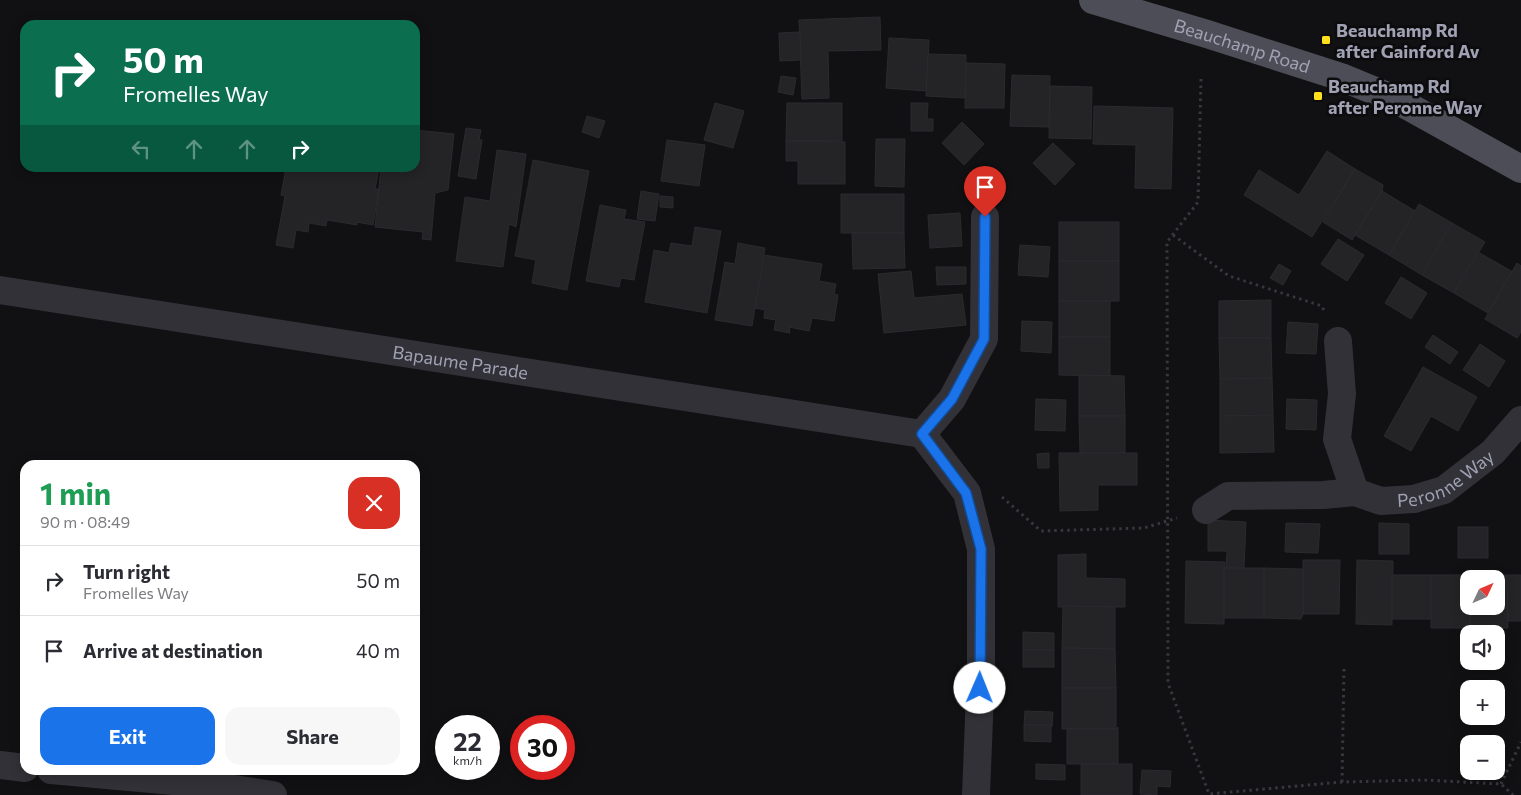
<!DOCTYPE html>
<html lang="en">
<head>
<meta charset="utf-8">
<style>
	:root { --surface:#fff; --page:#f7f7f7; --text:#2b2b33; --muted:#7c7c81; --line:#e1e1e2; --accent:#1a73e8 }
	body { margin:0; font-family:Commissioner,sans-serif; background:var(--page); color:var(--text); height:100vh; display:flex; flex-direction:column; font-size:19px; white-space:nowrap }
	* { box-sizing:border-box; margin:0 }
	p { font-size:16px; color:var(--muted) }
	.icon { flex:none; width:28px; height:28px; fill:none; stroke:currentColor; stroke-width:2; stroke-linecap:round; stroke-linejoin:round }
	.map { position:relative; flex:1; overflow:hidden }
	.side { position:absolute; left:20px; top:460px; width:400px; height:315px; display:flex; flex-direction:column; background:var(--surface); border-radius:15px; box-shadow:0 2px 12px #0003 }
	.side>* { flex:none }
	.top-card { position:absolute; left:20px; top:20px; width:400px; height:152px; border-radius:15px; box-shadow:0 2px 12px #0003; background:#0b6e4f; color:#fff; overflow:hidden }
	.needle { width:32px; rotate:46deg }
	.buttons { position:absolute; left:1460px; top:570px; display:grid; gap:10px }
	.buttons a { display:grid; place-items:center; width:45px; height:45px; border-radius:10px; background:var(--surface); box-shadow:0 2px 12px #0003; font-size:25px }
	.speed { position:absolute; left:435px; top:715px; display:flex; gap:10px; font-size:25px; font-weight:700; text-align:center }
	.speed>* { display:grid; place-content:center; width:65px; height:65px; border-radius:50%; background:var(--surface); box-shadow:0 2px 12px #0003; line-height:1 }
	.speed small { font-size:12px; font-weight:400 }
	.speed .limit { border:8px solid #d22; background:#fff; color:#111 }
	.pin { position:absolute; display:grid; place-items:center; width:42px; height:42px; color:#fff; margin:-51px -21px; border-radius:50% 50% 50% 0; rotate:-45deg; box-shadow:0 0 5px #0007 }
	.pin .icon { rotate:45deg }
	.me { position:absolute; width:55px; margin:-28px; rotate:1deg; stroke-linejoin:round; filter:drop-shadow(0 0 4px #0008) }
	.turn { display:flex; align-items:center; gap:18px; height:105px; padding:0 20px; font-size:22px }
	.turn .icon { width:65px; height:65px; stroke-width:2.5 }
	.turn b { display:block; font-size:35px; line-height:42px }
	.lanes { display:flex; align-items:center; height:48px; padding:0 20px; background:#0003; justify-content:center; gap:25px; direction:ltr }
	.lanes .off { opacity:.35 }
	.round { display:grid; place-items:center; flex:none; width:52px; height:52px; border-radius:15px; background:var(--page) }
	.summary { display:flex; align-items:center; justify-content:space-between; height:85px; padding:0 20px }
	h1 { font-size:30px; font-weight:700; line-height:38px; color:#1e9e55 }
	.action { display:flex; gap:10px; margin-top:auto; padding:10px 20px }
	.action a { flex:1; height:58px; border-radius:15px; background:var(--accent); color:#fff; font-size:20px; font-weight:700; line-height:58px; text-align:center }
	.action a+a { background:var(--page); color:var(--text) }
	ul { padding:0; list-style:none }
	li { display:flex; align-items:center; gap:15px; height:70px; padding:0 20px; border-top:1px solid var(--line) }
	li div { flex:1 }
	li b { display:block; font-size:19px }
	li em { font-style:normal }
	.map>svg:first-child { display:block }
	.building { fill:#242326; stroke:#2b2a2e }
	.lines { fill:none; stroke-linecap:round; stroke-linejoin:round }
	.path { stroke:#37383e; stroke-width:3; stroke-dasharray:2.5 4; stroke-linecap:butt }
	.minor { stroke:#313137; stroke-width:28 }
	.major { stroke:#4d4d57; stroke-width:28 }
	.route-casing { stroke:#114b97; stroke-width:12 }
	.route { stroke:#1a73e8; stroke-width:9 }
	.poi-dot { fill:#ffe01b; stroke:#0c0b0d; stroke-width:2 }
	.labels { text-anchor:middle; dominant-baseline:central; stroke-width:5; stroke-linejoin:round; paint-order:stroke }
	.poi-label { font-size:18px; font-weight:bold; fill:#a0a2b4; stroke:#0c0b0d; text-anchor:start }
	.street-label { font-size:18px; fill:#a0a2b4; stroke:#0c0b0d }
</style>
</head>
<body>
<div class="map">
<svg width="1521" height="795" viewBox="0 0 1521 795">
	<rect width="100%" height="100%" fill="#111012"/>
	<g class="building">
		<path d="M 880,17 L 881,50 L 828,51 L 829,98 L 802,99 L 799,20 Z"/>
		<path d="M 800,32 L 801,60 L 780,61 L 779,33 Z"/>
		<path d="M 889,38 L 929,40 L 927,91 L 886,88 Z"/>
		<path d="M 928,54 L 966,55 L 965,98 L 926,96 Z"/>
		<path d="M 966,63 L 1005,64 L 1004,108 L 965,108 Z"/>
		<path d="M 1012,75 L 1050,76 L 1049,127 L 1010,126 Z"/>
		<path d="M 781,76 L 796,78 L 793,95 L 778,92 Z"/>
		<path d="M 1050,86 L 1092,87 L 1091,139 L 1049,138 Z"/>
		<path d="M 715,103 L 744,111 L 733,148 L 704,140 Z"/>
		<path d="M 787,103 L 842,103 L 842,141 L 786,141 Z"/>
		<path d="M 911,103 L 928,103 L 927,119 L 933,119 L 933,131 L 911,131 Z"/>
		<path d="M 1094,106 L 1173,108 L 1171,189 L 1135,188 L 1136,145 L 1093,144 Z"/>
		<path d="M 587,116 L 605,121 L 599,138 L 582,132 Z"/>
		<path d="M 962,122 L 984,144 L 964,165 L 942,143 Z"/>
		<path d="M 466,128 L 481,130 L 479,140 L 482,140 L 476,179 L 458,176 Z"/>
		<path d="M 415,130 L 454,134 L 448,190 L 435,193 L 431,240 L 422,239 L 423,232 L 375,227 L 381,168 L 415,168 Z"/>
		<path d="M 876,139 L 905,139 L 904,187 L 875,186 Z"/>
		<path d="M 667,140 L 705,145 L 699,186 L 661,181 Z"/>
		<path d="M 786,141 L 845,142 L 845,184 L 798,184 L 798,161 L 786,161 Z"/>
		<path d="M 1053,143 L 1075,164 L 1055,185 L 1033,163 Z"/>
		<path d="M 497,150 L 526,154 L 516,227 L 509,224 L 503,267 L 456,261 L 465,197 L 490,201 Z"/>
		<path d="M 1327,151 L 1355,169 L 1312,237 L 1244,195 L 1259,170 L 1299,195 Z"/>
		<path d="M 533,160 L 589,171 L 567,290 L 532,283 L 536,260 L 515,256 Z"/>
		<path d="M 286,168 L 379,168 L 375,189 L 379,189 L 373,225 L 357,222 L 357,225 L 327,220 L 326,226 L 309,223 L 308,232 L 296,230 L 293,248 L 276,245 L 285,196 L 281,195 Z"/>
		<path d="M 1355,169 L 1383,185 L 1382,191 L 1352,240 L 1323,222 Z"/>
		<path d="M 641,191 L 659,194 L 655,221 L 637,219 Z"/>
		<path d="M 1382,191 L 1415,211 L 1389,255 L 1355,235 Z"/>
		<rect x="841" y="194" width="63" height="39"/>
		<path d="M 660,196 L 673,197 L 673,208 L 660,207 Z"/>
		<path d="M 1419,204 L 1452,223 L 1422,275 L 1389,255 Z"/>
		<path d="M 600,205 L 626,210 L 624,219 L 645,222 L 634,280 L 621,278 L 619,287 L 586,281 Z"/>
		<path d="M 960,213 L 962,246 L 930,248 L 928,215 Z"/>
		<rect x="1059" y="222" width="60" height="39"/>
		<path d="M 1452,223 L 1485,242 L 1454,293 L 1422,275 Z"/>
		<path d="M 695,227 L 721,231 L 707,313 L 645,302 L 654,250 L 669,253 L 671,243 L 692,246 Z"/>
		<path d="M 852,233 L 904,233 L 905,268 L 853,269 Z"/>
		<path d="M 1338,239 L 1364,255 L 1347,281 L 1321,264 Z"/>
		<path d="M 738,243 L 765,248 L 752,326 L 715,320 L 725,262 L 735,264 Z"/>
		<path d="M 1020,245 L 1050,247 L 1048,277 L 1018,275 Z"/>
		<path d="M 1478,252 L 1513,272 L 1488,313 L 1454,293 Z"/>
		<path d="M 764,255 L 822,264 L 819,281 L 836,284 L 834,294 L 838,295 L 834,321 L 812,318 L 809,331 L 789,327 L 790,333 L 774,330 L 776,320 L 764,318 L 765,310 L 755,308 Z"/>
		<rect x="1059" y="261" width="60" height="40"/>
		<path d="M 1517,263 L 1521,266 L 1521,332 L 1517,338 L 1485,319 Z"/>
		<path d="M 1279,264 L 1291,271 L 1283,285 L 1270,278 Z"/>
		<path d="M 936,267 L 966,267 L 966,284 L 937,285 Z"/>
		<path d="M 911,271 L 914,298 L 962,294 L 966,325 L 884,333 L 878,274 Z"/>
		<path d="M 1401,277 L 1427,293 L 1411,319 L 1385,303 Z"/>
		<path d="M 1271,300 L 1271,338 L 1219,338 L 1219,301 Z"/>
		<rect x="1059" y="301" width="51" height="36"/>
		<path d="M 1022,321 L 1052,322 L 1051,353 L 1021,351 Z"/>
		<path d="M 1288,322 L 1318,324 L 1316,354 L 1286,353 Z"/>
		<path d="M 1433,335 L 1458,352 L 1450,364 L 1425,347 Z"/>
		<path d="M 1059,337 L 1110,337 L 1110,376 L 1059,375 Z"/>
		<path d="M 1219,338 L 1271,338 L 1272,378 L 1220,379 Z"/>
		<path d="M 1480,344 L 1505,361 L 1489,387 L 1463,370 Z"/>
		<path d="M 1423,367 L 1477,397 L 1458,431 L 1431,416 L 1411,451 L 1384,436 Z"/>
		<path d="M 1079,375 L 1124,376 L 1125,416 L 1079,416 Z"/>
		<path d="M 1272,378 L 1273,415 L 1220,416 L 1220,379 Z"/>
		<path d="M 1036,399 L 1066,400 L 1065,431 L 1035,430 Z"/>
		<path d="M 1287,399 L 1317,400 L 1316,430 L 1286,429 Z"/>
		<path d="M 1273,415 L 1274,452 L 1220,453 L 1220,416 Z"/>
		<path d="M 1079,416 L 1125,416 L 1125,453 L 1080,453 Z"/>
		<path d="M 1049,453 L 1049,468 L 1038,468 L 1037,454 Z"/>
		<path d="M 1059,453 L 1137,453 L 1137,485 L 1098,485 L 1098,510 L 1060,511 Z"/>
		<path d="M 1208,520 L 1246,522 L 1244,569 L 1226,568 L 1227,551 L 1208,551 Z"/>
		<path d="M 1286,523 L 1320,524 L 1318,553 L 1285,552 Z"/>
		<path d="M 1379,523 L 1409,524 L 1409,554 L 1379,554 Z"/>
		<rect x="1458" y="527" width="30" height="31"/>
		<path d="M 1086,554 L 1086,578 L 1125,579 L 1125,607 L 1058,607 L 1058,555 Z"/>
		<path d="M 1303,560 L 1340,560 L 1339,614 L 1303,614 Z"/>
		<path d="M 1357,560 L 1393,561 L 1392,625 L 1356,624 Z"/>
		<path d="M 1186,561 L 1225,562 L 1224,624 L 1185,623 Z"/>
		<rect x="1224" y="568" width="40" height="50"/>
		<path d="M 1264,568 L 1303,569 L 1303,614 L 1301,619 L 1264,618 Z"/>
		<rect x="1392" y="575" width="39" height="44"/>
		<path d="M 1431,575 L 1469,575 L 1470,628 L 1431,628 Z"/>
		<path d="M 1469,575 L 1507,575 L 1508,628 L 1470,628 L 1470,606 L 1496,606 L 1496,579 L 1469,579 Z"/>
		<path d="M 1507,575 L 1521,575 L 1521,621 L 1508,621 Z"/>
		<path d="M 1063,606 L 1115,607 L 1115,649 L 1062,648 Z"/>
		<path d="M 1023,632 L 1054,633 L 1054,650 L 1023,650 Z"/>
		<path d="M 1062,648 L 1115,649 L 1116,688 L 1062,688 Z"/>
		<rect x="1023" y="650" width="31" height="17"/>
		<rect x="1062" y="688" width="54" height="41"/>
		<path d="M 1025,711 L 1053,712 L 1052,727 L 1051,725 L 1024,725 Z"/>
		<path d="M 1024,725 L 1051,725 L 1051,742 L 1024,741 Z"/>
		<path d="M 1118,727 L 1118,764 L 1067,764 L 1067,729 L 1116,729 Z"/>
		<path d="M 1036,764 L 1065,765 L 1065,780 L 1036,779 Z"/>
		<rect x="1081" y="764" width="51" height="31"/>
		<path d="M 1142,770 L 1171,771 L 1170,787 L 1157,786 L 1157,795 L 1140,794 Z"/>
	</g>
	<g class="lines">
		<g class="path">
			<path d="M 1201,79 L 1198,202 L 1167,242 L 1168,683 L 1209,794 L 1342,782 L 1424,780 L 1501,784 L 1513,795"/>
			<path d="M 1173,235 L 1229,276 L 1322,306 L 1324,311"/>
			<path d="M 1002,497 L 1041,531 L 1144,528 L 1177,518"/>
			<path d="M 1342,782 L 1344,667"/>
			<path d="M 1501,784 L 1521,742"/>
		</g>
		<g class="minor">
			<path id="s1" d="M 0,290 L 922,434"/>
			<path id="s2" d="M 1338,341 L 1342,394 L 1337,439 L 1355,492 L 1381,501 L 1414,499 L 1444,490 L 1493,452 L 1521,420"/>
			<path d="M 922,434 L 967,493 L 981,549 L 981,668 L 976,795"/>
			<path d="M 922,434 L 952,399 L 984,339 L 985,217"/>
			<path d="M 1206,510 L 1228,496 L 1323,495 L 1355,492"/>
			<path d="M 0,765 L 25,768"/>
			<path d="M 51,770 L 195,783 L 273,795"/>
		</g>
		<path class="major" id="s3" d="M 1093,0 L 1207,34 L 1341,77 L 1397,100 L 1521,169"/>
	</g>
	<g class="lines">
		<g class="route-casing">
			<path id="route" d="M 980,688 L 981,549 L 966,493 L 922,434 L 952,399 L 984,339 L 985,217"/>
		</g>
		<use href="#route" class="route"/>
	</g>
	<g class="poi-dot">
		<rect x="1321" y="35" width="10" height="10" rx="2.5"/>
		<rect x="1313" y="91" width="10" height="10" rx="2.5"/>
	</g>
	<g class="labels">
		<g class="poi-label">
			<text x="1336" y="30">Beauchamp Rd<tspan x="1336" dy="21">after Gainford Av</tspan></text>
			<text x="1328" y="86">Beauchamp Rd<tspan x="1328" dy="21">after Peronne Way</tspan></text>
		</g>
		<g class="street-label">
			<text stroke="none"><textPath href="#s3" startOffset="156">Beauchamp Road</textPath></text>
			<text stroke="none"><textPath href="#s1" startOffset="466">Bapaume Parade</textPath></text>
			<text stroke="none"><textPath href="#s2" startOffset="252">Peronne Way</textPath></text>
		</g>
	</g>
</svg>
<div class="buttons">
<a><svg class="needle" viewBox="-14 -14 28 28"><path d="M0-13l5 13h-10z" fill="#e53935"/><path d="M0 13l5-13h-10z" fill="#7c7c81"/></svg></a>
<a><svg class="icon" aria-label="sound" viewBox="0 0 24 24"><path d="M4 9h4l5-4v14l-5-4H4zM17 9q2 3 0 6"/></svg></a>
<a>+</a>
<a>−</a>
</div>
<div class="speed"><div>22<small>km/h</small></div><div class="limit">30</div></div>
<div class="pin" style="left:985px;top:217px;background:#d93025"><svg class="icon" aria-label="arrive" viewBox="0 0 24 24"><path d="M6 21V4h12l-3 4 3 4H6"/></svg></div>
<svg class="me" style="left:980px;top:688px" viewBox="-20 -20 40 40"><circle r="19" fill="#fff"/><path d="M0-13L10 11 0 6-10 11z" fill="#1a73e8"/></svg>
<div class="top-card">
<div class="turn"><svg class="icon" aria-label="right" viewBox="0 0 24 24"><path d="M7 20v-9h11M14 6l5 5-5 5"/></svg><div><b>50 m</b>Fromelles Way</div></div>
<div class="lanes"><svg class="icon off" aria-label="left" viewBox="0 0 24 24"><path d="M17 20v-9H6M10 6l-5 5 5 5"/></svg><svg class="icon off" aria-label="ahead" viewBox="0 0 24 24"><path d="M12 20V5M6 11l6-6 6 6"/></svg><svg class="icon off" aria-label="ahead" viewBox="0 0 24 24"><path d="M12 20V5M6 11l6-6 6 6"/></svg><svg class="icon" aria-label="right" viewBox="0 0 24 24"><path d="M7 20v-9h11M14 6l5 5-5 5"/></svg></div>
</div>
<section class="side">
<div class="summary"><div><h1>1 min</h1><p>90 m · 08:49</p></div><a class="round" style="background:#d93025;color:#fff"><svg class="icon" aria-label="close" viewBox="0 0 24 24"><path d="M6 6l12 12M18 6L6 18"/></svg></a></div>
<ul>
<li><svg class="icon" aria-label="right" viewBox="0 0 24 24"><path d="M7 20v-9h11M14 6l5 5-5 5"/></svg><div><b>Turn right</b><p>Fromelles Way</p></div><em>50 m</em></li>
<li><svg class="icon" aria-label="arrive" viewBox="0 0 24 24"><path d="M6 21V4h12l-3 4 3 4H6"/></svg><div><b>Arrive at destination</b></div><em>40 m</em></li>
</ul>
<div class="action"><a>Exit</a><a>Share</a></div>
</section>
</div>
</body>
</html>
